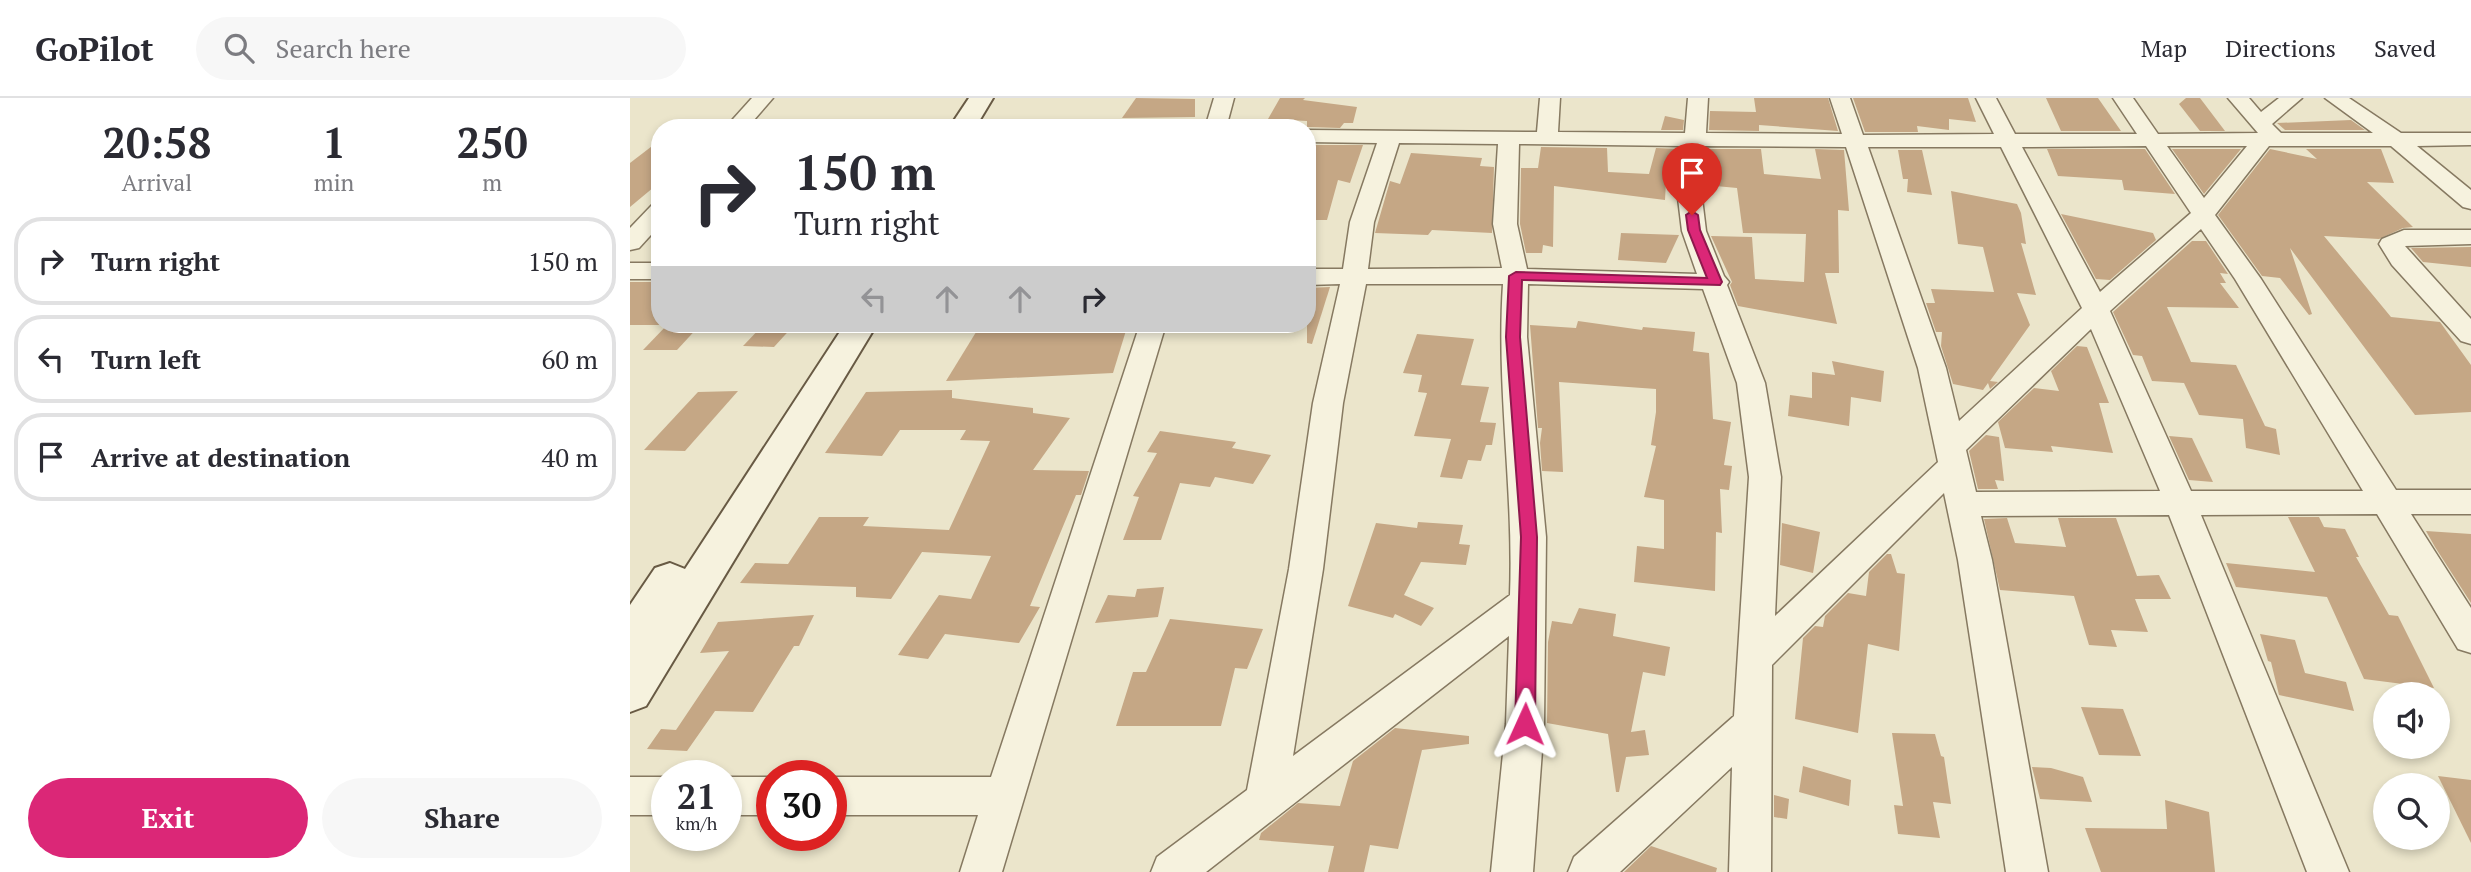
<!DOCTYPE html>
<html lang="en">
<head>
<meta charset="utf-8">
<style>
	:root { --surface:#fff; --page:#f7f7f7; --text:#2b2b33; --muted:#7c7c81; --line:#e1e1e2; --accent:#db2777 }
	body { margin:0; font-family:"PT Serif",serif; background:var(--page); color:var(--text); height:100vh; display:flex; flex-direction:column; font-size:26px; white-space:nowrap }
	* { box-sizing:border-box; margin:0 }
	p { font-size:23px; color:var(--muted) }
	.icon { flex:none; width:38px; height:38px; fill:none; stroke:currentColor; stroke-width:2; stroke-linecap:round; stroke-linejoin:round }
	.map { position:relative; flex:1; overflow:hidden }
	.side { display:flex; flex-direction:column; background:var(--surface); width:630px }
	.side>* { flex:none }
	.banner { position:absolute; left:21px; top:21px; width:665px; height:214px; border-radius:28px; box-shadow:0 4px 10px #0003; background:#fff; color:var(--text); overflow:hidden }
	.tools { position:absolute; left:1743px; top:584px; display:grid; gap:14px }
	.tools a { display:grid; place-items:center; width:77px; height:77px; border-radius:50%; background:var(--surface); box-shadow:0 4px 10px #0003; font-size:35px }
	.speed { position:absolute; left:21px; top:662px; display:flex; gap:14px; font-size:35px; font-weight:700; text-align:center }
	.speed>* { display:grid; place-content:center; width:91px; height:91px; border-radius:50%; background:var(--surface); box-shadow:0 4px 10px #0003; line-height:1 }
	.speed small { font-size:18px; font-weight:400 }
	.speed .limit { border:10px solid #d22; background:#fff; color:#111 }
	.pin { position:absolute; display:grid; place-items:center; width:60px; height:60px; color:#fff; margin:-72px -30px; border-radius:50% 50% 50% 0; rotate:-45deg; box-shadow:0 0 7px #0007 }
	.pin .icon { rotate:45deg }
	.me { position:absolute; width:77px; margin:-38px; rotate:1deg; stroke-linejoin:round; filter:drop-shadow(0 0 5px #0008) }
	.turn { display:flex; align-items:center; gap:24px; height:147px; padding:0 28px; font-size:32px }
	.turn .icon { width:91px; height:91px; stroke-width:2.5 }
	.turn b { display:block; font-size:49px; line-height:60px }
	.lanes { display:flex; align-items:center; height:66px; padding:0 28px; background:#0003; justify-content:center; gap:35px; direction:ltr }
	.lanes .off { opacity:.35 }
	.eta { display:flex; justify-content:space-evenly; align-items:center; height:119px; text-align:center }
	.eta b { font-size:42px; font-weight:700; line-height:49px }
	.primary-button { display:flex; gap:14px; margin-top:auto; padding:14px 28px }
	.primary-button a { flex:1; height:80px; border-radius:42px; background:var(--accent); color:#fff; font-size:28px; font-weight:700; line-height:80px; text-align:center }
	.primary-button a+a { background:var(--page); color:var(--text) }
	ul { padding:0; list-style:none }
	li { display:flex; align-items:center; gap:21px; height:88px; margin:0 14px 10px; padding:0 14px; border:4px solid var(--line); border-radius:28px }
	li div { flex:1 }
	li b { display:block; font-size:26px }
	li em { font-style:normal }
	header { display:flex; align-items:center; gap:42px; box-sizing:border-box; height:98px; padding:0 35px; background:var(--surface); border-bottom:2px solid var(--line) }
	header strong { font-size:33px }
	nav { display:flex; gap:38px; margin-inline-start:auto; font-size:24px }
	.search { width:490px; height:63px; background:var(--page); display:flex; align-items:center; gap:18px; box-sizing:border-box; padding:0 24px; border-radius:38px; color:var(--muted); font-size:26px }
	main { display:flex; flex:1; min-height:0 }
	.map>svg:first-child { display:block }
	.building { fill:#c5a785 }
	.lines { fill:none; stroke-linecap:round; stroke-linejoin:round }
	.street-casing { stroke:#867961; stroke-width:3 }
	.secondary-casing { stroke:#685a44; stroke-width:4 }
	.street { fill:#f6f2de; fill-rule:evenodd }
	.secondary { fill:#f6f2de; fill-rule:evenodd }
	.route { fill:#db2777; stroke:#8e194d; stroke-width:2 }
</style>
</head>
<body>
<header>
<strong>GoPilot</strong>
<div class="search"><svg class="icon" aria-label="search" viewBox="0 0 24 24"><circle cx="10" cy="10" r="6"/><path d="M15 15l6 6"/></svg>Search here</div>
<nav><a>Map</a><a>Directions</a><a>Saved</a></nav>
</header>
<main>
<section class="side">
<div class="eta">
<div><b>20:58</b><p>Arrival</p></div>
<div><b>1</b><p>min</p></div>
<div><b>250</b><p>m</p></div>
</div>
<ul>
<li><svg class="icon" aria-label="right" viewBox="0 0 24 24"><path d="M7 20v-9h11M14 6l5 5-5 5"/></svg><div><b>Turn right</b></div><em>150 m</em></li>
<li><svg class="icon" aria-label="left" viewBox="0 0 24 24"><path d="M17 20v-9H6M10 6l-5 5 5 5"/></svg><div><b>Turn left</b></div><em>60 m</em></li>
<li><svg class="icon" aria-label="arrive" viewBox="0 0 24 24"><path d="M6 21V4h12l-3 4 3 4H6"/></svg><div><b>Arrive at destination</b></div><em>40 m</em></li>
</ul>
<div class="primary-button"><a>Exit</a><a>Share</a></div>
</section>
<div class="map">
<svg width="1841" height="774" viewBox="0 0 1841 774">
	<rect width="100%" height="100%" fill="#ebe5cb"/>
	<g class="building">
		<path d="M 506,0 L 565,1 L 565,19 L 492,20 Z"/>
		<path d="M 650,0 L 675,0 L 673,2 L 727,9 L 723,25 L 714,25 L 710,30 L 677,29 L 677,23 L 638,21 Z"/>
		<path d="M 1124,0 L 1198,0 L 1208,33 L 1129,27 L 1129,33 L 1079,32 L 1080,13 L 1126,14 Z"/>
		<path d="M 1223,0 L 1338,0 L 1346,24 L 1319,21 L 1319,32 L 1287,28 L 1288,34 L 1235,34 Z"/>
		<path d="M 1416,0 L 1468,0 L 1491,33 L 1431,33 Z"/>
		<path d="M 1556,0 L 1570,0 L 1595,33 L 1570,33 L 1549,6 Z"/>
		<path d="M 1035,18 L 1054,22 L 1053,32 L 1031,32 Z"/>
		<path d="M 1721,22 L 1735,32 L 1655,32 L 1647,25 Z"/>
		<path d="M 30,42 L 30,84 L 0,109 L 0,65 Z"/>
		<path d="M 677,47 L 733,47 L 720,85 L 708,82 L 697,122 L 677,122 Z"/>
		<path d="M 911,49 L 977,50 L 978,74 L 1019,76 L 1026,50 L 1050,51 L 1047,85 L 1036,84 L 1035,102 L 924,88 L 923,149 L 913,147 L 912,155 L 896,155 L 890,126 L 891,70 L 908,70 Z"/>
		<path d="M 1077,51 L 1131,51 L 1134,76 L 1191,81 L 1185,51 L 1214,52 L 1219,113 L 1208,112 L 1209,175 L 1195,175 L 1207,226 L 1108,208 L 1100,187 L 1102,184 L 1081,138 L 1122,139 L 1125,181 L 1174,184 L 1176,136 L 1113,135 L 1107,90 L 1075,87 Z"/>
		<path d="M 1417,51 L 1515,51 L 1545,96 L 1494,92 L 1492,82 L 1428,78 Z"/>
		<path d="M 1542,51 L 1611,51 L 1574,96 Z"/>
		<path d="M 1640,51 L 1687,61 L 1676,51 L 1751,51 L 1764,85 L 1737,84 L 1783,129 L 1773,130 L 1749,141 L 1694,138 L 1761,219 L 1810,224 L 1841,267 L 1841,314 L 1785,317 L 1660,150 L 1682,216 L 1679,217 L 1650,180 L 1632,178 L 1588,117 Z"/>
		<path d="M 1263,52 L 1292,52 L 1302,97 L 1277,94 L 1278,81 L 1273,81 L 1268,52 Z"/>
		<path d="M 781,55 L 852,60 L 850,68 L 864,69 L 862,135 L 802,132 L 798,137 L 745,135 L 760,83 L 770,86 Z"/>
		<path d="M 1321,93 L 1387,106 L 1391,115 L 1396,146 L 1391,145 L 1406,197 L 1387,195 L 1400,227 L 1360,283 L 1368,284 L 1360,291 L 1358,285 L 1353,292 L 1323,286 L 1311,248 L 1312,234 L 1306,234 L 1296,205 L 1305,205 L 1301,191 L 1364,194 L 1353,149 L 1328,146 Z"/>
		<path d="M 1431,116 L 1523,135 L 1526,142 L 1480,182 L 1466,181 Z"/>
		<path d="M 991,135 L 1049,137 L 1036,165 L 988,162 Z"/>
		<path d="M 1562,143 L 1576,143 L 1598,176 L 1590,175 L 1596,185 L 1590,185 L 1609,210 L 1537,209 L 1561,264 L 1606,267 L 1635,328 L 1646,331 L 1650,357 L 1616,350 L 1613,321 L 1569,317 L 1554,285 L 1522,283 L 1512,258 L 1503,257 L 1483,214 Z"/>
		<path d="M 1841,149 L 1841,169 L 1793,164 L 1781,150 Z"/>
		<rect x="0" y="184" width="30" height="43"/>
		<path d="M 700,189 L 682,246 L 677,245 L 677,190 Z"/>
		<path d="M 948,223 L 1012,232 L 1013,229 L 1065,234 L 1063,253 L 1079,255 L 1083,321 L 1101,324 L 1094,367 L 1102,368 L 1099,392 L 1090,391 L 1092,435 L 1086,434 L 1085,493 L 1004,484 L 1007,448 L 1034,451 L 1034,402 L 1014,399 L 1026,348 L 1021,347 L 1026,314 L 1026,291 L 929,284 L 933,374 L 912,373 L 910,345 L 912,330 L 908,330 L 900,227 L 946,230 Z"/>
		<path d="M 38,226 L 71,226 L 47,252 L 13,252 Z"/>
		<path d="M 134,226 L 165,226 L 144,249 L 113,248 Z"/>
		<path d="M 351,226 L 498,226 L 483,275 L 316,283 Z"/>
		<path d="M 787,236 L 844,241 L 831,287 L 859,289 L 850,324 L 866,325 L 862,347 L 856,347 L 851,363 L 838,362 L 832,381 L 810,379 L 821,341 L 784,338 L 797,295 L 788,294 L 792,277 L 773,275 Z"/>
		<path d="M 1447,248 L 1457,249 L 1479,305 L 1469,305 L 1483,355 L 1421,348 L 1423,354 L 1375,350 L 1368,324 L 1404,290 L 1429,293 L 1421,273 Z"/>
		<path d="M 1202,263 L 1254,273 L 1251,304 L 1221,299 L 1219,328 L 1158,318 L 1160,297 L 1182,300 L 1182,274 L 1205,277 Z"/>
		<path d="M 322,292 L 322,300 L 403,310 L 403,315 L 440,320 L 403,372 L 459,373 L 451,397 L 446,397 L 400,508 L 410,509 L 389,545 L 315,536 L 298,561 L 268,557 L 309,497 L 341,501 L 361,458 L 292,454 L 261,501 L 226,499 L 226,489 L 110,485 L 125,465 L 158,466 L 189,419 L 239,419 L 233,428 L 319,432 L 360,343 L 330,342 L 336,332 L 270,332 L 252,358 L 195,355 L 236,294 Z"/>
		<path d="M 108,293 L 55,353 L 14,352 L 68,294 Z"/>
		<path d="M 530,333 L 606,344 L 602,350 L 641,357 L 623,386 L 585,379 L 580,389 L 550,385 L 531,442 L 493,442 L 509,399 L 503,398 L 527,355 L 517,354 Z"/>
		<path d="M 1356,337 L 1369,339 L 1374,383 L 1365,382 L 1368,391 L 1348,391 L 1339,353 Z"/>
		<path d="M 1539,338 L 1562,340 L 1583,384 L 1559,382 Z"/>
		<path d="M 1658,419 L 1689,419 L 1694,429 L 1715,431 L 1729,459 L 1726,459 L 1759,517 L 1768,518 L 1804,590 L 1734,581 L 1697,499 L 1606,489 L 1596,465 L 1685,474 Z"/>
		<path d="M 1377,420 L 1385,445 L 1436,449 L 1428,420 L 1486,420 L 1507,478 L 1529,477 L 1541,501 L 1505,501 L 1518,534 L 1481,532 L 1487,549 L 1459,547 L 1444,498 L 1370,492 L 1354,421 Z"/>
		<path d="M 788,424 L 833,427 L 829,446 L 840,447 L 836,467 L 791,464 L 774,497 L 804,510 L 791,528 L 765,516 L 763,520 L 718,508 L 746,425 L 787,430 Z"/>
		<path d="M 1152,425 L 1190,434 L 1183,475 L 1150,467 Z"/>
		<path d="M 1796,433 L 1841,436 L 1841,505 L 1805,449 Z"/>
		<path d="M 1257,456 L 1261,456 L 1267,475 L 1275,476 L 1269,553 L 1238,546 L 1228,635 L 1165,621 L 1173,540 L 1185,528 L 1193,529 L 1195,518 L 1218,495 L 1236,498 L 1239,474 Z"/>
		<path d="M 534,489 L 528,519 L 465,525 L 478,497 L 505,499 L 507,491 Z"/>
		<path d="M 949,510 L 986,516 L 983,538 L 1040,549 L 1035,578 L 1013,574 L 1001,634 L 1015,632 L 1019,657 L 996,659 L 989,694 L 986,694 L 978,636 L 917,625 L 918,544 L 922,523 L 942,526 Z"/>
		<path d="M 184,517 L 169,548 L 164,548 L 123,614 L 85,613 L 57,653 L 17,651 L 31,631 L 46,632 L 99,553 L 70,555 L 88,524 Z"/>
		<path d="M 540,521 L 633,531 L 617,571 L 605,570 L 591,628 L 486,628 L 503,574 L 516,574 Z"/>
		<path d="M 1630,536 L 1665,542 L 1675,575 L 1716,584 L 1724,613 L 1649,597 L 1641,564 L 1638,563 Z"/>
		<path d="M 1451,609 L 1493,611 L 1511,658 L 1469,657 Z"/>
		<path d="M 765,630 L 839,638 L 839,646 L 792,652 L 768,751 L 740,747 L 734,774 L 698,774 L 704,748 L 629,742 L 631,735 L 668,705 L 710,708 L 723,663 Z"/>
		<path d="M 1262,635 L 1305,636 L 1311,658 L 1314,659 L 1321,706 L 1303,704 L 1310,740 L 1268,736 L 1264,707 L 1273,708 Z"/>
		<path d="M 1173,668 L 1221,682 L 1219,708 L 1169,694 Z"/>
		<path d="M 1402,669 L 1421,670 L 1453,679 L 1462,704 L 1410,701 Z"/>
		<path d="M 1808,678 L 1841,682 L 1841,745 Z"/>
		<path d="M 1144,697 L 1159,701 L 1157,721 L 1144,719 Z"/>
		<path d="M 1535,702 L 1579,714 L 1585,774 L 1471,774 L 1455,730 L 1537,731 Z"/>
		<path d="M 1021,748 L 1087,770 L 1086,774 L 994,774 Z"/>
	</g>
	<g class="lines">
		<g class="street-casing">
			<g id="street">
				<path d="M 122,0 L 143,0 L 117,30 L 95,30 Z"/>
				<path d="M 584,0 L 604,0 L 596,30 L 575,30 Z"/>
				<path d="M 910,0 L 930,0 L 928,34 L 1055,35 L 1058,0 L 1078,0 L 1076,35 L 1212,36 L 1200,0 L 1220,0 L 1233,37 L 1364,36 L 1346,0 L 1366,0 L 1385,36 L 1507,36 L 1483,0 L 1503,0 L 1528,36 L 1628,35 L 1598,0 L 1619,0 L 1631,14 L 1649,0 L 1672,0 L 1642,26 L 1651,35 L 1743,35 L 1695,0 L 1719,0 L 1771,35 L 1841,35 L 1841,47 L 1787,48 L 1841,92 L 1841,111 L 1833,109 L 1761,48 L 1639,48 L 1585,117 L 1631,181 L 1766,392 L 1841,392 L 1841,416 L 1781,416 L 1841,510 L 1841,555 L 1828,551 L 1747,416 L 1571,417 L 1719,774 L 1677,774 L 1539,417 L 1351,418 L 1362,462 L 1418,774 L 1376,774 L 1328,462 L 1314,395 L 1142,567 L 1141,774 L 1099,774 L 1102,669 L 990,774 L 938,774 L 944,759 L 1104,618 L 1119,379 L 1107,285 L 1073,191 L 898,186 L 897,239 L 916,439 L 914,626 L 903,774 L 861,774 L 876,626 L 879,538 L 576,774 L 521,774 L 527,759 L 617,692 L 659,471 L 683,305 L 710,186 L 677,187 L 677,171 L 713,171 L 720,124 L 747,45 L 677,44 L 677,32 L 907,34 ZM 769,45 L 868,46 L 863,126 L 872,170 L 738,171 L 744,124 ZM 889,46 L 1053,48 L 1048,100 L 1052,133 L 1067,176 L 897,171 L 887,126 ZM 1075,48 L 1216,49 L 1288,270 L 1308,364 L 1145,518 L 1151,379 L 1135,285 L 1097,187 L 1099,184 L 1094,178 L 1076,133 L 1072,100 ZM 1516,48 L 1561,115 L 1470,194 L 1392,49 ZM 1537,48 L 1617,48 L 1574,100 ZM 1238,49 L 1371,49 L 1452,210 L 1329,323 L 1316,270 ZM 1571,131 L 1605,181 L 1733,393 L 1561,393 L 1480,213 ZM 736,186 L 873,186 C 866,290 884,393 880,497 L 663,658 L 693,471 L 713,305 ZM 1461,231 L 1530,393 L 1346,394 L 1336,352 Z"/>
				<path d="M 30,105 L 30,127 L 9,150 L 0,152 L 0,130 L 22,107 Z"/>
				<path d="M 1774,132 L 1841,132 L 1841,146 L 1775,148 L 1841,221 L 1841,246 L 1831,243 L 1762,167 L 1749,146 L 1752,141 Z"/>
				<rect x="0" y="165" width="30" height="16"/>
				<path d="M 510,226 L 536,226 L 372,774 L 330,774 L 348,717 L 201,717 L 201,679 L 361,679 Z"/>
				<rect x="0" y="679" width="37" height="38"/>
				<rect x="96" y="679" width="46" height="38"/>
			</g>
		</g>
		<g class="secondary-casing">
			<g id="secondary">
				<path d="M 339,0 L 363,0 L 345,30 L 319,30 Z"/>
				<path d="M 215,226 L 247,226 L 16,608 L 0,614 L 0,507 L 25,470 L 40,465 L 55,471 Z"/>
			</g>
		</g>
		<use href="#street" class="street"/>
		<use href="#secondary" class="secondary"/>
	</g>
	<path class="route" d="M 1062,113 L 1068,117 L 1070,132 L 1092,184 L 1090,187 L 892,182 L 890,239 L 907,439 L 905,626 L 902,632 L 895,635 L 888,632 L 885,626 L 891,439 L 876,239 L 879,178 L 886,174 L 1077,180 L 1058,132 L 1056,117 Z"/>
</svg>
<div class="tools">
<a><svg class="icon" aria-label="sound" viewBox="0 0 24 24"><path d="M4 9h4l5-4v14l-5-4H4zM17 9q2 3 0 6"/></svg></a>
<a><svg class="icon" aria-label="search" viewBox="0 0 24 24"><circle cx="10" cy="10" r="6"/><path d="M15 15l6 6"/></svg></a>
</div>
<div class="speed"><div>21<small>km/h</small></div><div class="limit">30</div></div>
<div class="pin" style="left:1062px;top:117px;background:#d93025"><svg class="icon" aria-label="arrive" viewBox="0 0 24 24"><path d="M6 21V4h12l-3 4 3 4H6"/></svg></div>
<svg class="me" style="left:895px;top:626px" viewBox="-20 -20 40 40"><path d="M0-17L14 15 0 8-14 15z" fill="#db2777" stroke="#fff" stroke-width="4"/></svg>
<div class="banner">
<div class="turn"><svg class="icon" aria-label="right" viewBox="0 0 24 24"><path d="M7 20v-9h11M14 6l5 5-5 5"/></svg><div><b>150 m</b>Turn right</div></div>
<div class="lanes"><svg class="icon off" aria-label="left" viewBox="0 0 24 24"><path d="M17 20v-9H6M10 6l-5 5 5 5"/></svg><svg class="icon off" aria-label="ahead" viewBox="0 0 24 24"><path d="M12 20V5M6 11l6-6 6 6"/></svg><svg class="icon off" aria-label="ahead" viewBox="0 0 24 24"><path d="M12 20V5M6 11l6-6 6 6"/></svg><svg class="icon" aria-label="right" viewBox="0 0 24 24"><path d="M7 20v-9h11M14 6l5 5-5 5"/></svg></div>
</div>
</div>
</main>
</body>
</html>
